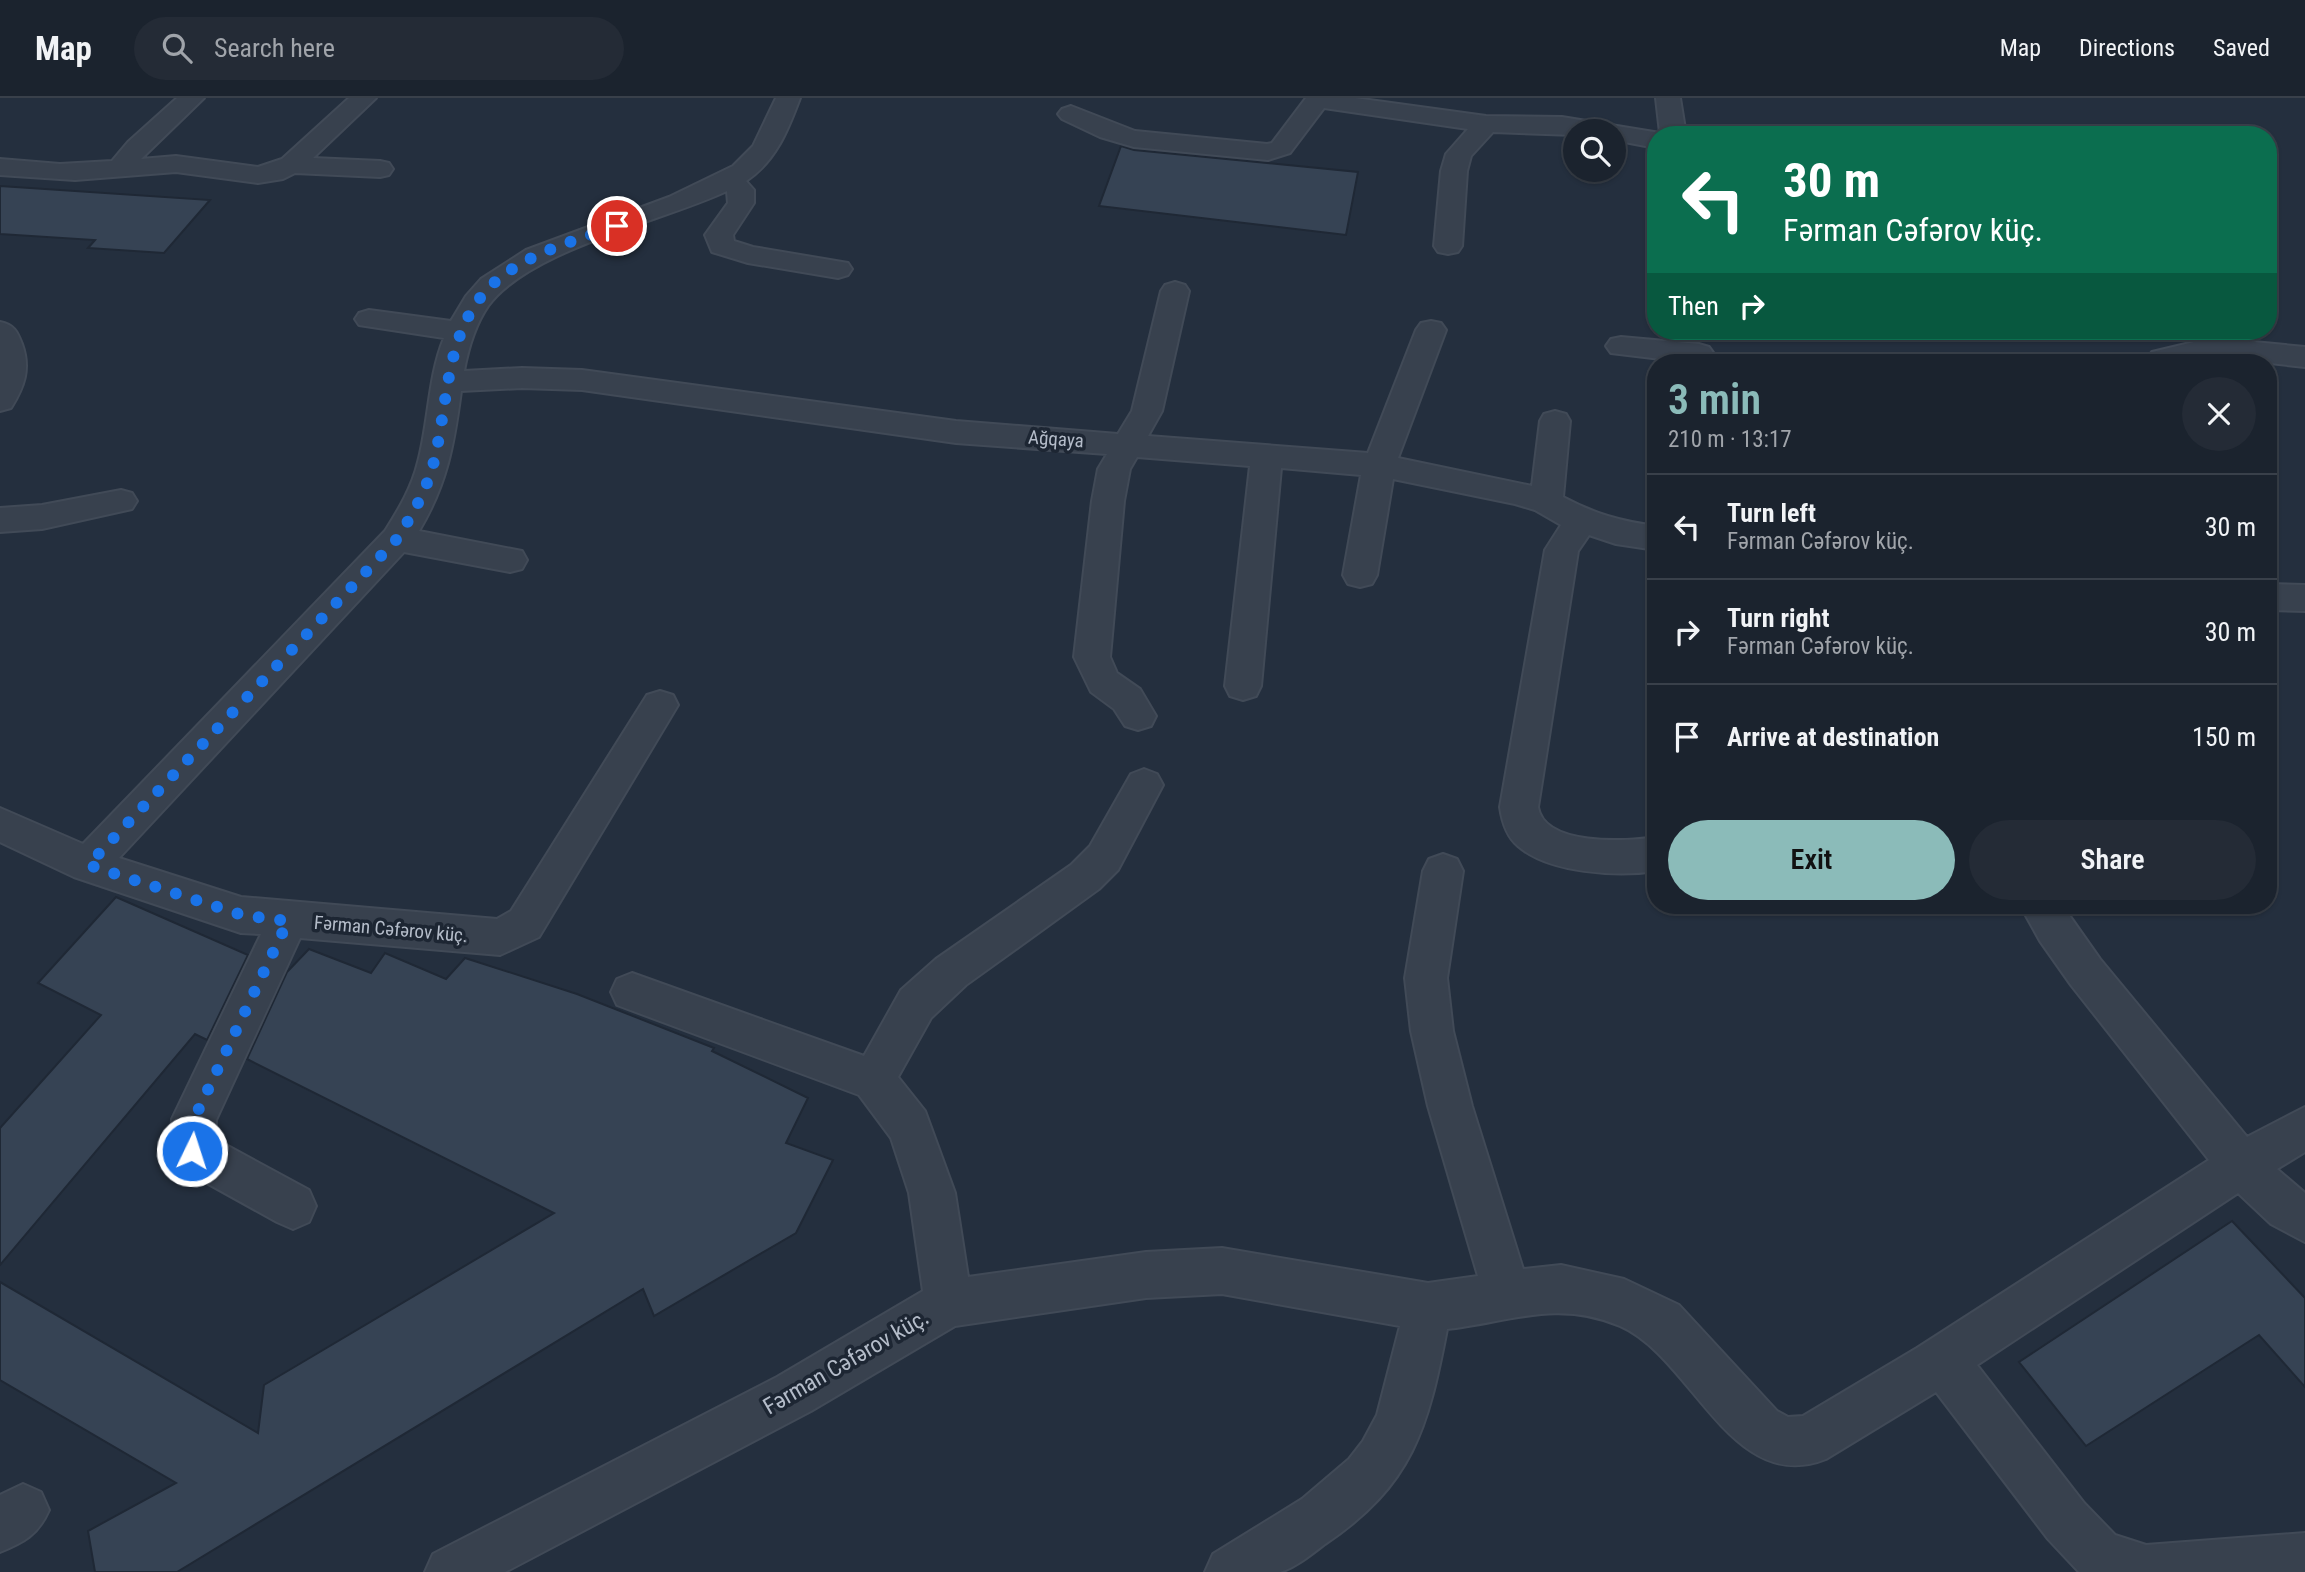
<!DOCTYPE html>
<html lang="en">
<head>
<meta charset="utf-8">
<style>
	:root { --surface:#1b232e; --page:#242b36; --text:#f1f3f6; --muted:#a0a4aa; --line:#39404a; --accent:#8bbbb9 }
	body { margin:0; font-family:"Roboto Condensed",sans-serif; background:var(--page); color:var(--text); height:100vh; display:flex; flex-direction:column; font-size:26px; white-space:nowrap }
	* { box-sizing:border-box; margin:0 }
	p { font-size:23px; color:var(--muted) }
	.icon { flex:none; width:38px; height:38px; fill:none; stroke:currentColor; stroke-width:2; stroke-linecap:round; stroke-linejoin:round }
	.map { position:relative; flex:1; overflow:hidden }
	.side { position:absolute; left:1647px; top:256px; width:630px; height:560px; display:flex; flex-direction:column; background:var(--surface); border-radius:28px; box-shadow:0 2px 5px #0004,0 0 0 2px var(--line) }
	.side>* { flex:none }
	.hud { position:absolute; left:1647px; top:28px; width:630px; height:214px; border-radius:28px; box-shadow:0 2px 5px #0004,0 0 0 2px var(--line); background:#0b6e4f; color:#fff; overflow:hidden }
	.controls { position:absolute; left:1563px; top:21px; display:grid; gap:14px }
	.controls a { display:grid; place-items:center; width:63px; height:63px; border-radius:50%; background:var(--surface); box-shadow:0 2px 5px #0004,0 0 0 2px var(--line); font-size:35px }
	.pin { position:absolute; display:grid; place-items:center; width:60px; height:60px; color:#fff; margin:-30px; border:4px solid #fff; border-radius:50%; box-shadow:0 2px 7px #0007 }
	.me { position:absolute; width:77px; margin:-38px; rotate:4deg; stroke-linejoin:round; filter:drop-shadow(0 0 5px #0008) }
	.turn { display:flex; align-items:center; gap:24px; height:147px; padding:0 21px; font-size:32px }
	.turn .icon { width:91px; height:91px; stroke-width:2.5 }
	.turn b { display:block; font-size:49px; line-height:60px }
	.then { display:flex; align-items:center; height:66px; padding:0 21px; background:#0003; gap:14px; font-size:26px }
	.round { display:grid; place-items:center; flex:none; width:74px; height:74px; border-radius:37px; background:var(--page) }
	.head { display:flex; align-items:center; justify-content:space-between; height:119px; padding:0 21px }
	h1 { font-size:42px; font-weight:600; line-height:52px; color:var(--accent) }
	.primary-button { display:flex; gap:14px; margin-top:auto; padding:14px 21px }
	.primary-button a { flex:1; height:80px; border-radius:42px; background:var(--accent); color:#111; font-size:28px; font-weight:600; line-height:80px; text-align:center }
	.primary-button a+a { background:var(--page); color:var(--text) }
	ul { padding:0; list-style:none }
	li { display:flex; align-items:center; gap:21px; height:105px; padding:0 21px; border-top:2px solid var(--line) }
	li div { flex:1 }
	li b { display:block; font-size:26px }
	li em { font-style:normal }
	header { display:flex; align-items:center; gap:42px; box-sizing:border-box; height:98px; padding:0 35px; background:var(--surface); border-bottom:2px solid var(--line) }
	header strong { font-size:33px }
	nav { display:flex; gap:38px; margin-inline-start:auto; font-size:24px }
	.search { width:490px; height:63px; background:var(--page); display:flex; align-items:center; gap:18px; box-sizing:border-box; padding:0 24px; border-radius:38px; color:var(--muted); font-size:26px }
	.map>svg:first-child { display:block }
	.building { fill:#364354; stroke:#1f2835; stroke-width:2 }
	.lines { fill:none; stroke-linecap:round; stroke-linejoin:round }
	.minor-casing { stroke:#414a57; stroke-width:4 }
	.minor { fill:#38414e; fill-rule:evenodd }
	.route { stroke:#1a73e8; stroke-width:12; stroke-dasharray:0 21.6 }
	.labels { text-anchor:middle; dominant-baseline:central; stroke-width:7; stroke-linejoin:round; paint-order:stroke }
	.street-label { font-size:19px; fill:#b4bcc9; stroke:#1d2633 }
	.near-street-label { font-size:23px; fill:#b4bcc9; stroke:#1d2633 }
</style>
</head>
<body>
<header>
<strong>Map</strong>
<div class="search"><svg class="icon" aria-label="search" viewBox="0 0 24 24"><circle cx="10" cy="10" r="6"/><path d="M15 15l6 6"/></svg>Search here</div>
<nav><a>Map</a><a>Directions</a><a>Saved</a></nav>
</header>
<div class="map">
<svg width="2305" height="1474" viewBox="0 0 2305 1474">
	<rect width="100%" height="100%" fill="#242f3e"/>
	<g class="building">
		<path d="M 1121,48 L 1134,52 L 1358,74 L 1346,137 L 1099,108 Z"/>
		<path d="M 0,88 L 210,102 L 164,155 L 88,150 L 95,142 L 0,136 Z"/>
		<path d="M 116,799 L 248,857 L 207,942 L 195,936 L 0,1167 L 0,1030 L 101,917 L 38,885 Z"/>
		<path d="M 309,851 L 371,875 L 385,855 L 446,881 L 465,860 L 577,896 L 714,950 L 712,953 L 808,1000 L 786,1045 L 833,1062 L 796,1135 L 654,1218 L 643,1191 L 177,1474 L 95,1474 L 88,1433 L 176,1385 L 0,1282 L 0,1184 L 258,1335 L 264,1287 L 554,1115 L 247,961 L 287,874 Z"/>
		<path d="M 2232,1123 L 2305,1200 L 2305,1289 L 2259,1237 L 2086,1348 L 2019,1264 Z"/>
	</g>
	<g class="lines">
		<g class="minor-casing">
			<g id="minor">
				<path d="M 177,0 L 204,0 L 141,61 L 176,58 L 258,69 L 282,61 L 349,0 L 376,0 L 313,60 L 380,63 L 389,65 L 393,71 L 389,77 L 380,79 L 295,75 L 283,81 L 258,85 L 176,74 L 75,82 L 0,77 L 0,61 L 60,66 L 112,63 L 128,44 Z"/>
				<path d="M 776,0 L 800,0 C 788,32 776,63 746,83 L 754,92 L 754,105 L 733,137 L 734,143 L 753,149 L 848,165 L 852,171 L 848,177 L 838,180 L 748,165 L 712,154 L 705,137 L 728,105 L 727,93 C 661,124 530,151 488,208 C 475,227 468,251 464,273 L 522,270 L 582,272 L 956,323 L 1118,336 L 1132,313 L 1161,193 L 1165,187 L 1175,184 L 1185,187 L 1189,193 L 1162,313 L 1148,338 L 1368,355 L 1416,232 L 1421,225 L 1431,223 L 1441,225 L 1446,232 L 1398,360 L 1532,388 L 1540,323 L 1544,316 L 1555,313 L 1566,316 L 1570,323 L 1563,399 C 1595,416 1619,423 1656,428 L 1656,452 L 1616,446 L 1589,437 L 1578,453 L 1538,709 C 1544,748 1626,744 1656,739 L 1656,773 C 1617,779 1549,775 1518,748 C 1506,738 1502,723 1500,709 L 1545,452 L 1561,427 L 1535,412 L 1515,406 L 1393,381 L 1377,477 L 1372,486 L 1360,489 L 1348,486 L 1343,477 L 1361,377 L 1281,370 L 1261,588 L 1256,598 L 1243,602 L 1230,598 L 1225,588 L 1250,368 L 1137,359 L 1130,371 L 1124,403 L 1110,559 L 1117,575 L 1140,591 L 1156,618 L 1151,628 L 1138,632 L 1125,628 L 1114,611 L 1091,594 L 1074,559 L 1092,403 L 1098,371 L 1107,356 L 956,345 L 582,292 L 522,290 L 461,293 C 454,347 447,386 419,433 L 522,453 L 527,462 L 522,471 L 510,474 L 404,454 L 119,760 L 241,799 L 497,821 L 511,813 L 647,597 L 660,593 L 673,597 L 678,607 L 539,839 L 500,857 L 300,840 L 216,1022 L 215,1041 L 309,1092 L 316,1108 L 309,1124 L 293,1131 L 277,1124 L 176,1068 L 170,1053 L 172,1021 L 261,836 L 241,835 L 74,779 L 0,744 L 0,710 L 83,746 L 385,433 C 399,411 412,389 418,364 C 429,323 428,279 444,240 L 359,227 L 355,221 L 359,215 L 369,212 L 451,223 L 466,198 L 481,181 L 526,152 L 669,99 L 733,68 L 753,48 Z"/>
				<path d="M 1306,0 L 1355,0 L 1486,18 L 1562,19 L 1660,35 L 1656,0 L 1680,0 L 1686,37 L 1656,37 L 1656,50 L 1614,42 L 1614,33 L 1575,33 L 1575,37 L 1493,34 L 1471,58 L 1467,73 L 1462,148 L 1458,154 L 1448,156 L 1438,154 L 1434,148 L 1441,73 L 1446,56 L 1468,31 L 1324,10 L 1290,55 L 1268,62 L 1134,49 L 1100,39 L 1062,21 L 1058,16 L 1062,11 L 1071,8 L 1135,33 L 1267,46 L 1272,45 Z"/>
				<path d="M 0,224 C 14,227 17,233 22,246 C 31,271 24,289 11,310 L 0,313 Z"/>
				<path d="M 1621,239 L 1699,246 L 1709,249 L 1714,256 L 1709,263 L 1686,264 L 1611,255 L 1606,248 L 1611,241 Z"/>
				<path d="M 2233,242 L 2305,249 L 2305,269 L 2233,261 L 2145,264 L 2152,254 L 2194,244 Z"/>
				<path d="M 121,392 L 132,395 L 137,403 L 132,411 L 42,431 L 0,434 L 0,410 L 42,407 Z"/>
				<path d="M 2268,486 L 2305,487 L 2305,513 L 2268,512 Z"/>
				<path d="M 1144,671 L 1157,676 L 1163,687 L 1118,772 L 1099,791 L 966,887 L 931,920 L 898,979 L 925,1013 L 955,1095 L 968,1179 L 1146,1154 L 1222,1150 L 1428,1185 L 1478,1178 L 1428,1008 L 1411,933 L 1405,880 L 1423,773 L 1429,761 L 1443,756 L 1457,761 L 1463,773 L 1447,880 L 1453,933 L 1472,1008 L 1523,1171 L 1561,1167 L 1624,1181 L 1679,1207 L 1777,1313 L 1788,1319 L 1803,1318 L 1917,1250 L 2209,1062 L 2071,887 L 2040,843 L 2020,807 L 2062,807 L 2100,861 L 2247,1039 L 2305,1009 L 2305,1054 L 2277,1071 L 2305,1095 L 2305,1144 L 2271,1126 L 2238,1095 L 1977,1267 L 2084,1405 L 2115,1437 L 2146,1447 L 2305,1435 L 2305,1474 L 2079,1474 L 2048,1441 L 1936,1294 L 1826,1361 C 1732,1399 1692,1259 1620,1228 C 1558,1201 1509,1224 1447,1231 C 1428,1330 1413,1387 1325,1446 C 1313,1455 1295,1470 1280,1474 C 1263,1474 1224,1474 1205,1474 L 1213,1456 L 1302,1401 L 1349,1361 L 1363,1343 L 1377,1317 L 1400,1228 L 1222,1196 L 1146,1200 L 955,1228 L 811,1313 L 505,1474 L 425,1474 L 433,1456 L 777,1279 L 923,1193 L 909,1095 L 891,1040 L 859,997 L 617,907 L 611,894 L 617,881 L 632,875 L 864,958 L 901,892 L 936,861 L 1071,767 L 1090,748 L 1131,676 Z"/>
				<path d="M 23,1386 L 41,1394 L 49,1412 C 38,1437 24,1444 0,1454 L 0,1397 Z"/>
			</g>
		</g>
		<use href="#minor" class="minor"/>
	</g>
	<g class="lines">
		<path class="route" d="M 192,1053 L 194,1021 L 288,823 L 242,817 L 88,767 L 397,441 C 414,414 428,390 435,359 C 451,289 445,212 514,170 C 545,150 583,140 617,128"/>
	</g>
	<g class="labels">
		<g class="street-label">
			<text transform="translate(1056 341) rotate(4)">Ağqaya</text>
			<text transform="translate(391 831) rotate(5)">Fərman Cəfərov küç.</text>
		</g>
		<g class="near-street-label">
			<text transform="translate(846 1264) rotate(-30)">Fərman Cəfərov küç.</text>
		</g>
	</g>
</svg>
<div class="controls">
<a><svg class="icon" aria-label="search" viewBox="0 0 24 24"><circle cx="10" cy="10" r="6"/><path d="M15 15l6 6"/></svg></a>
</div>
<div class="pin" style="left:617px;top:128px;background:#d93025"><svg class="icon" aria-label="arrive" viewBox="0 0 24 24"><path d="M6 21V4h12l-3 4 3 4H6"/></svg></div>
<svg class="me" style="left:192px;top:1053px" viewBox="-20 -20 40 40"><circle r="17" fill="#1a73e8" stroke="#fff" stroke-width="3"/><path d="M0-11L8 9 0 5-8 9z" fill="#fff"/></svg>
<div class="hud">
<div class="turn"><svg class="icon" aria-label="left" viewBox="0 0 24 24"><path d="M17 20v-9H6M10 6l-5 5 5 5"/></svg><div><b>30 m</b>Fərman Cəfərov küç.</div></div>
<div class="then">Then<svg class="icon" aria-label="right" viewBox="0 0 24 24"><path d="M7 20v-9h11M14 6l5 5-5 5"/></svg></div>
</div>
<section class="side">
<div class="head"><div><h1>3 min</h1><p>210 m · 13:17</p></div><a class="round"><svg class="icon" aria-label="close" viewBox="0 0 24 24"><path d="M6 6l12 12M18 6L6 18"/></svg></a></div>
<ul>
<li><svg class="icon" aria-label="left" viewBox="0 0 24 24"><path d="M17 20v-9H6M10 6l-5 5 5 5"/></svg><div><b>Turn left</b><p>Fərman Cəfərov küç.</p></div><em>30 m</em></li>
<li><svg class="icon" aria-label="right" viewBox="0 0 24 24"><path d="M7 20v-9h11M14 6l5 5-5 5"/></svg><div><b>Turn right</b><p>Fərman Cəfərov küç.</p></div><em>30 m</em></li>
<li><svg class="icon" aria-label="arrive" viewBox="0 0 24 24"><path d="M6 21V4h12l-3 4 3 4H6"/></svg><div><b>Arrive at destination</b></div><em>150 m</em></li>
</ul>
<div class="primary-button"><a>Exit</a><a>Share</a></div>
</section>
</div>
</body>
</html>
